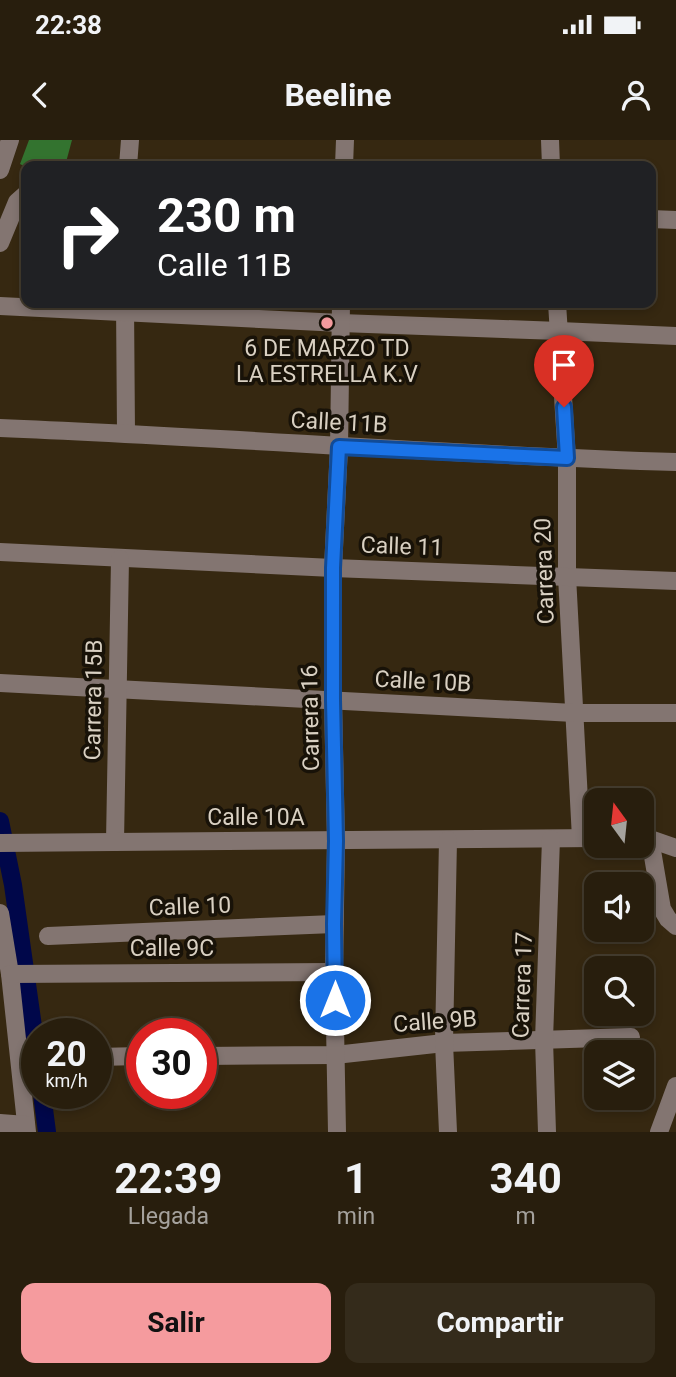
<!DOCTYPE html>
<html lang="es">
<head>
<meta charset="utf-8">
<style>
  :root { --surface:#281e0d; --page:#342b1b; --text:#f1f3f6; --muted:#a5a29d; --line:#443c2e; --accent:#f59b9e }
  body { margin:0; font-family:Roboto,sans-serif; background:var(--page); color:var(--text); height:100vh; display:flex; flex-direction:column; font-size:26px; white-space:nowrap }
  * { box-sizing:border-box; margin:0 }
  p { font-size:23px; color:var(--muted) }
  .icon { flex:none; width:38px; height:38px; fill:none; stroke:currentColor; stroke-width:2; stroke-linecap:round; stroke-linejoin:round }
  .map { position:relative; height:992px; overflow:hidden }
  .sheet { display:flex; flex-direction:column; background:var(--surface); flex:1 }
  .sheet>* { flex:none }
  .banner { position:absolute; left:21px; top:21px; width:635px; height:147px; border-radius:14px; box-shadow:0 4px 10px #0003,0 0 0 2px var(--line); background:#202124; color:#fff; overflow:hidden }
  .needle { width:46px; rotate:345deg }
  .tools { position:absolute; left:584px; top:648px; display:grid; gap:14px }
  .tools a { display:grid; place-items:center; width:70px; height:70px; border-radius:14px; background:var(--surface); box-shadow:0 4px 10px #0003,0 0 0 2px var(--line); font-size:35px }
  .speed { position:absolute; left:21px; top:878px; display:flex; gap:14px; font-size:35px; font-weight:700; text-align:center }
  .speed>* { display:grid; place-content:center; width:91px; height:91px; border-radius:50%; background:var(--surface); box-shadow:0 4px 10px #0003,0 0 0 2px var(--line); line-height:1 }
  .speed small { font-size:18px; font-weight:400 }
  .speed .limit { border:10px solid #d22; background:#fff; color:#111 }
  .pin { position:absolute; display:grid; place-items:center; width:60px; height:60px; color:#fff; margin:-72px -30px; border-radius:50% 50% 50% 0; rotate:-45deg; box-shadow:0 0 7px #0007 }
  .pin .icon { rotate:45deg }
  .me { position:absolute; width:77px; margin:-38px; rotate:0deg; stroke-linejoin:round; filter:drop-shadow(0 0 5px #0008) }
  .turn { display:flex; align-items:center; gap:24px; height:147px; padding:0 21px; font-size:32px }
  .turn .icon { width:91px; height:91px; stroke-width:2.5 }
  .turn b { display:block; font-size:49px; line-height:60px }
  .eta { display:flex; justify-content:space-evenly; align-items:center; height:119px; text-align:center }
  .eta b { font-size:42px; font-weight:700; line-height:49px }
  .cta { display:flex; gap:14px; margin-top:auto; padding:14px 21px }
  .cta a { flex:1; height:80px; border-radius:14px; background:var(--accent); color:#111; font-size:28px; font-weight:700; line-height:80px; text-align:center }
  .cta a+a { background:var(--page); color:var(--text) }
  .status { display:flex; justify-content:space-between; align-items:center; height:49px; padding:0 35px; background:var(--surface); direction:ltr }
  .status svg { height:19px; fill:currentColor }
  header { display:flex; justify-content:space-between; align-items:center; height:91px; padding:0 21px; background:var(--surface); font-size:32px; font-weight:700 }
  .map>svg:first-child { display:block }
  .forest { fill:#33732f }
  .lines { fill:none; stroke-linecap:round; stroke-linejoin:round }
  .canal { stroke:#00074a; stroke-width:18 }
  .minor { stroke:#837571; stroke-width:18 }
  .route-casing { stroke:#114b97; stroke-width:18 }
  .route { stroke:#1a73e8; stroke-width:12 }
  .poi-dot { fill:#f59b9e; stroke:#181208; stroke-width:2.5 }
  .labels { text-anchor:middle; stroke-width:7; stroke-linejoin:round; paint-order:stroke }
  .poi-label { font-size:23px; fill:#d9d0c2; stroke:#181208 }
  .street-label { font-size:23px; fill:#d9d0c2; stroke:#181208 }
</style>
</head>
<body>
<div class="status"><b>22:38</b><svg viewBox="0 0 49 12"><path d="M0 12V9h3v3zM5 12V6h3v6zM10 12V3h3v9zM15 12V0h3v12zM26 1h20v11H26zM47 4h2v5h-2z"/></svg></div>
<header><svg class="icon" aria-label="back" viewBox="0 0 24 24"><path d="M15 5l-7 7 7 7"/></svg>Beeline<svg class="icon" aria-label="person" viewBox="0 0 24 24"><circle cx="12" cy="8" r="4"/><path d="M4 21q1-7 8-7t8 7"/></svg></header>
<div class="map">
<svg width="676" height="992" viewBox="0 0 676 992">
  <rect width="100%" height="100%" fill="#362811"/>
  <!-- forest -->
  <path class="forest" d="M29,0H72L65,26L26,27L20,24Z"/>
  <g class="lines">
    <!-- canal -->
    <g class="canal">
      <path d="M0,681L13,745L37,915"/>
      <path d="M42,954L47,992"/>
    </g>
    <!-- minor -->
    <g class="minor">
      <path d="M550,0L551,26"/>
      <path d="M128,26L130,0"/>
      <path d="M344,26L345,0"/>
      <path d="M0,30L10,0"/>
      <path d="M651,79L676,80"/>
      <path d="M0,103L17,62L26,54"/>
      <path d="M125,163L126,293"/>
      <path d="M557,163L567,319V436L581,698"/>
      <path d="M0,166L341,183L559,191L676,196"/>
      <path d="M0,288C225,297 450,315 676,322"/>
      <path d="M0,412L333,428L676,441"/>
      <path d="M0,543L574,573H676"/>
      <path d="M642,698L650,699L676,708"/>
      <path d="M650,699L662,769L668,779L676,786"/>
      <path d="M115,702L120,419"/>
      <path d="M0,703L597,698"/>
      <path d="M0,773L10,834L27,992"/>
      <path d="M48,796L334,784"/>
      <path d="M10,834L334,832"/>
      <path d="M201,916L335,915L444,903L631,897"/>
      <path d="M96,917L142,916"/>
      <path d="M0,983L26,985"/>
      <path d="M337,992L334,832L336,701L333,560V428L339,307L341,163"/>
      <path d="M448,992L444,903L448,700"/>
      <path d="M547,992L544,900L551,699"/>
      <path d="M659,992L676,946"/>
    </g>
  </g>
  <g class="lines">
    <defs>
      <path id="route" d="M335,860L334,784L336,701L333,560V428L339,307L567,318L564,267"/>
    </defs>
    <!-- route casing -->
    <use href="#route" class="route-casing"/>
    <!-- route -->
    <use href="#route" class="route"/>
  </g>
  <!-- markers -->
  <circle class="poi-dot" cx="327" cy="183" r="7"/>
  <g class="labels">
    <!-- poi labels -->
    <g class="poi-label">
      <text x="327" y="216">6 DE MARZO TD<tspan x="327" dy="26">LA ESTRELLA K.V</tspan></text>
    </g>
    <!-- street labels -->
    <g class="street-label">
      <text transform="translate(339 282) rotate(3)" y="8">Calle 11B</text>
      <text transform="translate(402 406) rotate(2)" y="8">Calle 11</text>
      <text transform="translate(544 431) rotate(-92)" y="8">Carrera 20</text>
      <text transform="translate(423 541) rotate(3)" y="8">Calle 10B</text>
      <text transform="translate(93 560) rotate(-89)" y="8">Carrera 15B</text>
      <text transform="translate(310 578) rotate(-91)" y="8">Carrera 16</text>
      <text x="256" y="685">Calle 10A</text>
      <text transform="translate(190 766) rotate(-2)" y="8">Calle 10</text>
      <text x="172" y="816">Calle 9C</text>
      <text transform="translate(522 845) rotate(-88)" y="8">Carrera 17</text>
      <text transform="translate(435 881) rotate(-4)" y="8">Calle 9B</text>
    </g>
  </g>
</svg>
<div class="tools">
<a><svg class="needle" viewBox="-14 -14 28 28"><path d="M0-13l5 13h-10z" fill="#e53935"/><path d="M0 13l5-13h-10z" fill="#a5a29d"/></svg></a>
<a><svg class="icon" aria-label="sound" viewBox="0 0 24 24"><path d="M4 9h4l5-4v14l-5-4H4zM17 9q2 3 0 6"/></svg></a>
<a><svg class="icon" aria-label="search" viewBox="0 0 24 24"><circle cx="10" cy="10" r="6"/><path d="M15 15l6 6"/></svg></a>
<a><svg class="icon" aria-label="layers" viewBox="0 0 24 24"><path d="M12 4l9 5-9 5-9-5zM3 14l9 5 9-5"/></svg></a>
</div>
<div class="speed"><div>20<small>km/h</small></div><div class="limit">30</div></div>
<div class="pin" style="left:564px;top:267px;background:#d93025"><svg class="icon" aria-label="arrive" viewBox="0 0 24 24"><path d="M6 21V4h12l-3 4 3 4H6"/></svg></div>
<svg class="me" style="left:335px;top:860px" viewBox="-20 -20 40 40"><circle r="17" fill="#1a73e8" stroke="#fff" stroke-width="3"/><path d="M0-11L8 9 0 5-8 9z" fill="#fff"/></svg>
<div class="banner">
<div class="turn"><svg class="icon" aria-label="right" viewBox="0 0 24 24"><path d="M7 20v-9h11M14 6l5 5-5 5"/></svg><div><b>230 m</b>Calle 11B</div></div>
</div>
</div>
<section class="sheet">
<div class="eta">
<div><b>22:39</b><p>Llegada</p></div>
<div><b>1</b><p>min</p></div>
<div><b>340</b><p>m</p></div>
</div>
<div class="cta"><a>Salir</a><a>Compartir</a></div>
</section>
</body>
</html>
